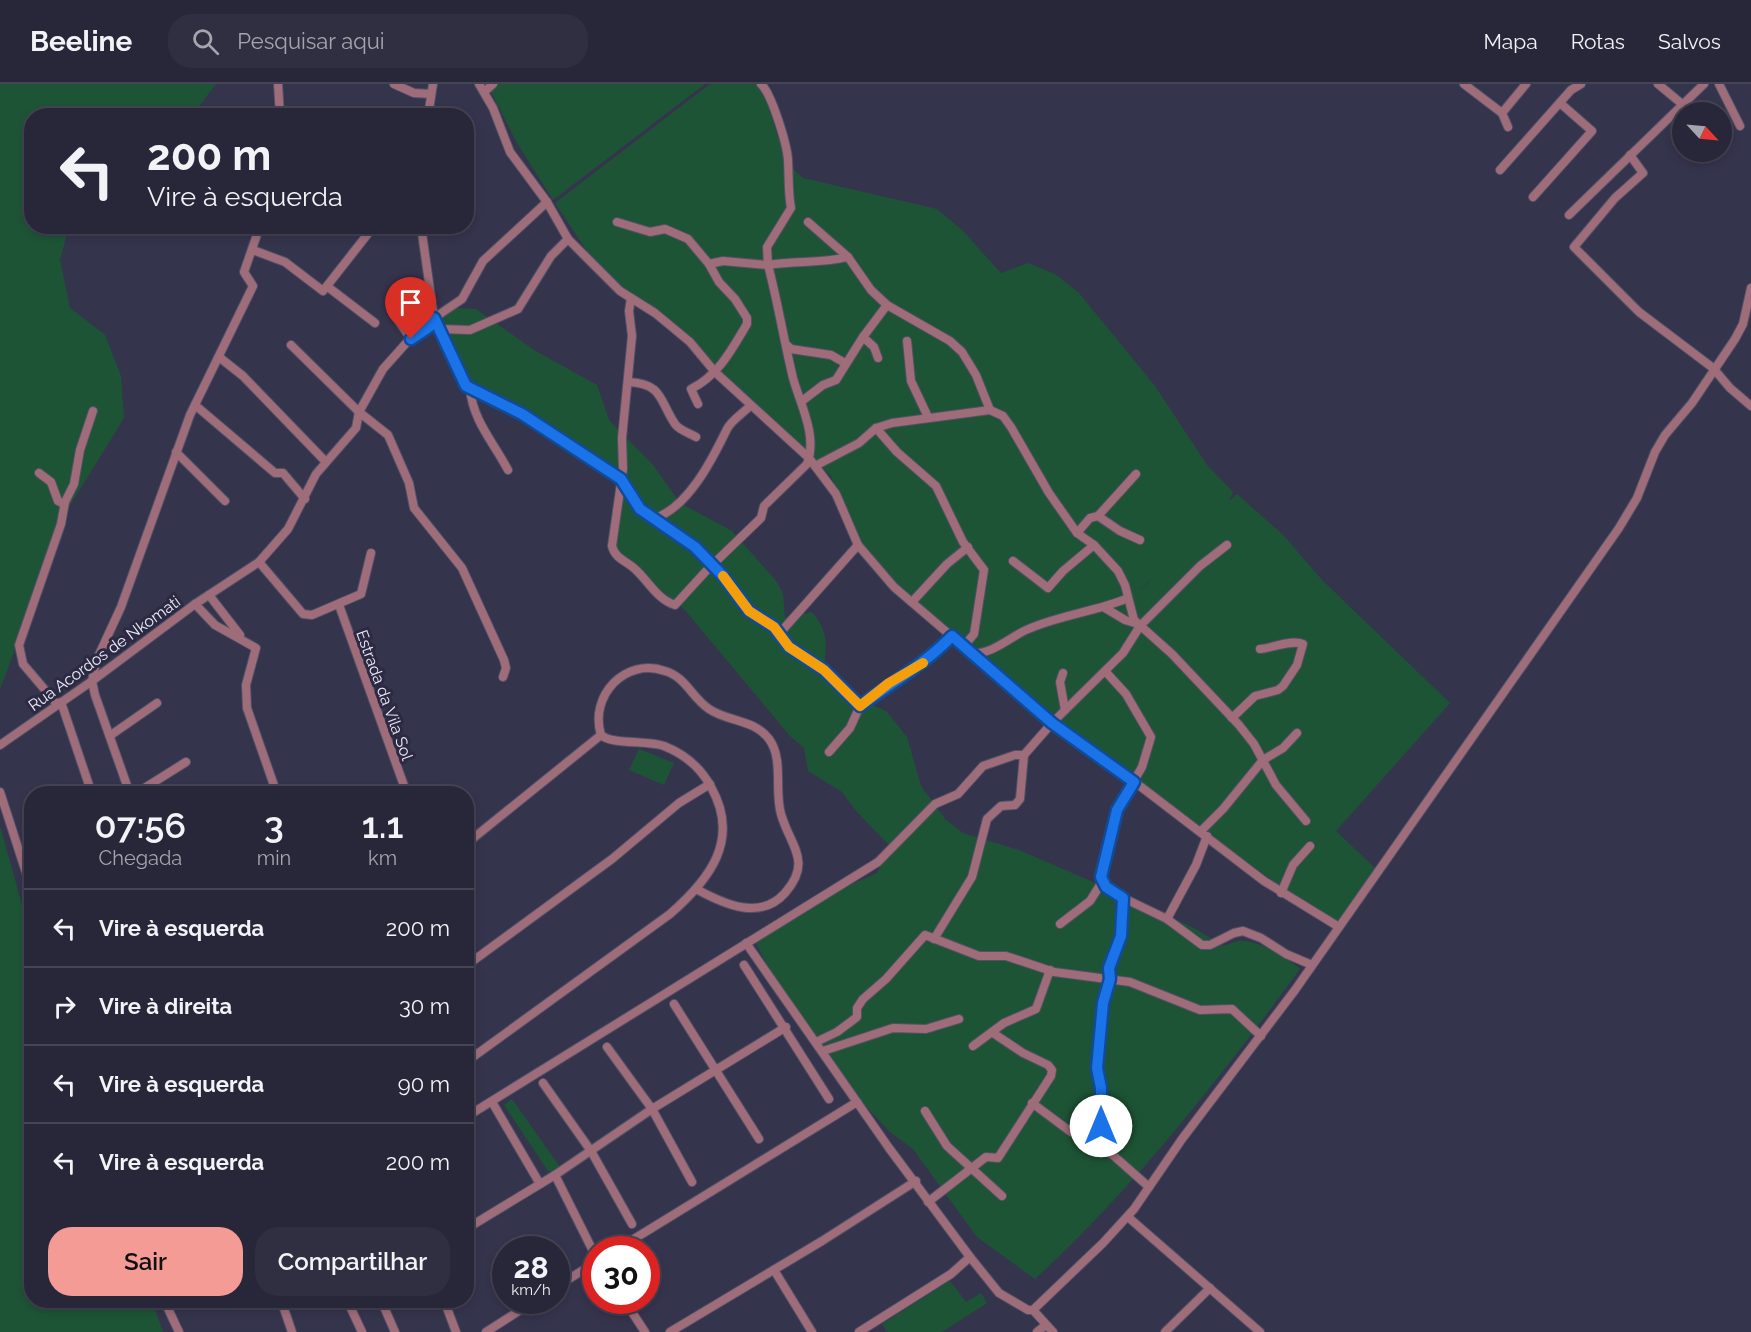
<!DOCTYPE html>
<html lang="pt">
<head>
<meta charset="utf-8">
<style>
  :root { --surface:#28273a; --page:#302f42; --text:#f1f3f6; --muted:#a5a5af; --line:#444454; --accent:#f59b96 }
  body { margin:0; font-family:Raleway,sans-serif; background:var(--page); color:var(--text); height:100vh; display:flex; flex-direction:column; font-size:22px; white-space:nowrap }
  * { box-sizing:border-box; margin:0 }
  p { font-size:20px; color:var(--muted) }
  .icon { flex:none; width:33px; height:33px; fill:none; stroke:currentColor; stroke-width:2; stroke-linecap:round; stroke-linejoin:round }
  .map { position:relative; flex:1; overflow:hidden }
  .side { position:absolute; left:24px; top:702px; width:450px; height:522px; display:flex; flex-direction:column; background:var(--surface); border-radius:24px; box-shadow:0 3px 9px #0003,0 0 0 2px var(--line) }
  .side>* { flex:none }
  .guide { position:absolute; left:24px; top:24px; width:450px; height:126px; border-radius:24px; box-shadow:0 3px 9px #0003,0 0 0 2px var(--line); background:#28273a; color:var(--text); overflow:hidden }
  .needle { width:39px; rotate:116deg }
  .buttons { position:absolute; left:1672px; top:18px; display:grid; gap:12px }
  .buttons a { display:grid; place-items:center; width:60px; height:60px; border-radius:50%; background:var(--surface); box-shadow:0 3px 9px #0003,0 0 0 2px var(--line); font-size:30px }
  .speed { position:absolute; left:492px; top:1152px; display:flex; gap:12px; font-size:30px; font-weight:700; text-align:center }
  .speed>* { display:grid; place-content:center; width:78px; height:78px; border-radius:50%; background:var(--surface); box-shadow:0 3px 9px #0003,0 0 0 2px var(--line); line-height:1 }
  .speed small { font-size:15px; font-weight:400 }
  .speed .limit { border:9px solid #d22; background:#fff; color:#111 }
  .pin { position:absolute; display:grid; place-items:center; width:51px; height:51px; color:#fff; margin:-62px -26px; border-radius:50% 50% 50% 0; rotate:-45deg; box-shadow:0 0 6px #0007 }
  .pin .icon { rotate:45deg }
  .me { position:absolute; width:66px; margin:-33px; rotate:0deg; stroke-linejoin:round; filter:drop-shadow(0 0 4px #0008) }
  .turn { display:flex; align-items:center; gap:21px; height:126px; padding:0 24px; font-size:27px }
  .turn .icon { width:78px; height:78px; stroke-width:2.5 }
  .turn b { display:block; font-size:42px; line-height:51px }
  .eta { display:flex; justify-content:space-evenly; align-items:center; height:102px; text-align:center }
  .eta b { font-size:36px; font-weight:600; line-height:42px }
  .cta { display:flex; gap:12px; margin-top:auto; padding:12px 24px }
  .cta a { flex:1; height:69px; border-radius:24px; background:var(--accent); color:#111; font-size:24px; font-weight:600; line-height:69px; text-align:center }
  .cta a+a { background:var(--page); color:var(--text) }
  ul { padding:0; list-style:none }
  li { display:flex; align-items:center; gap:18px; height:78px; padding:0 24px; border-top:2px solid var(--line) }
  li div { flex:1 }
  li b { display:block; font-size:22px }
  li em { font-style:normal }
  header { display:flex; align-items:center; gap:36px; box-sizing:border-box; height:84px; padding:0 30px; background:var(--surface); border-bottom:2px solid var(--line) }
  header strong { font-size:28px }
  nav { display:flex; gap:33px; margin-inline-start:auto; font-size:21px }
  .search { width:420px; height:54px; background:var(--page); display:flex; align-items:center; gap:15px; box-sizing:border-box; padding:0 21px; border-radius:24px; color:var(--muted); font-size:22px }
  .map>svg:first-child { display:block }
  .green { fill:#1e5436 }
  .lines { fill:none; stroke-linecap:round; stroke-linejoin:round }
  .minor-casing { stroke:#525169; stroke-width:10 }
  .minor { stroke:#9f6d79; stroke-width:8 }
  .route-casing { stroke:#114b97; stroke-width:15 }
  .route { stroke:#1a73e8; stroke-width:10 }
  .slow { stroke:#f59e0b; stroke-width:10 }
  .labels { text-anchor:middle; stroke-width:6; stroke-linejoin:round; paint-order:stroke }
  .street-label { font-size:16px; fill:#ececfc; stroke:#2c2a42 }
</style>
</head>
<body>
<header>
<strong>Beeline</strong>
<div class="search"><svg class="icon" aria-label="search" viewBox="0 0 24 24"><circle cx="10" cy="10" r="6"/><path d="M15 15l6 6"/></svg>Pesquisar aqui</div>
<nav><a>Mapa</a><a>Rotas</a><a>Salvos</a></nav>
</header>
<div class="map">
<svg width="1751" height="1248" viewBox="0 0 1751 1248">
  <rect width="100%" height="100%" fill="#35344d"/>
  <!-- green -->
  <g class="green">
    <path d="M0,0H216L192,31H185L175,23L151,31L32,32V142L74,143L67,150L60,176L70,224L105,251L121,292L124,334L69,423L0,605Z"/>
    <path d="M487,0H705L553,116L517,59Z"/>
    <path d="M710,0H761C775,30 776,73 803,94L937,125L962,146L1001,189L1028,179L1055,190L1079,209L1155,302L1207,381L1233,408L1229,417L1237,410L1283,451L1323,497L1450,619L1336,747L1377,786L1337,840C1283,805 1232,768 1181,730C1112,679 1045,629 979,574C996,566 1011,554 1028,547C1072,528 1120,529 1155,492L1135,509L1107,521L1037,539L993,562L972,567L898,503L861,460L831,392L733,302L693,259L614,199L587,167L555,119Z"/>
    <path d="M455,224L476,225L534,266L597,301L609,336L653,381L680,419L732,447L777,498L783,510L785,534L812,528C826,544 828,559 824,580L855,613L886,627L907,653L921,702L946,736L963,749L1019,766L1144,820L1194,844L1223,862C1228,861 1233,858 1238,857C1257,855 1287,873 1300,885C1220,994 1135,1103 1035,1195L977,1153L913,1065L890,1048L861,1017L783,909L756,860L812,818L877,789L890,762L856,727L842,708L808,687L804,664L790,652L684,525L620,473C611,454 618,416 626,396L524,326L465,296L440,236Z"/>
    <path d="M639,665L674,679L664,701L629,686Z"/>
    <path d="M0,742L31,853L32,1216L152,1217L163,1248H0Z"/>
    <path d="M512,1015L560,1083L552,1088L548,1087L504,1021Z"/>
    <path d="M950,1197L966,1218L981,1209L987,1219L942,1248H887L882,1240Z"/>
  </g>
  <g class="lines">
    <defs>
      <g id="minor">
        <path d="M278,0L280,32"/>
        <path d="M394,0L414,9L431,10"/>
        <path d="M479,0L493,24L510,68L547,118L568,155L620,207L655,229L690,258L715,288L809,374L836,410L858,461L894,503L1061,646L1102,673L1264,797L1339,843"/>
        <path d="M1464,0L1502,29"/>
        <path d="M1658,0L1682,20"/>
        <path d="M1719,0L1740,42"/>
        <path d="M484,8L493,0"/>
        <path d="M428,32L433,0"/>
        <path d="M1508,43L1502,29L1526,0"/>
        <path d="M1630,71L1643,89L1615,114L1574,163L1639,228L1713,284L1730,304L1751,322"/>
        <path d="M1500,86L1571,6L1581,0"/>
        <path d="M1533,113L1592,47L1560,19"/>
        <path d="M1569,131L1704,0"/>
        <path d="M617,138L650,148L665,145L688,155L709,180L719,198L735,215L747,234V240C732,265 719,291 691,305L698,320"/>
        <path d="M808,138L848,173L871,206L887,221L950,257L962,268L976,291L990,326"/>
        <path d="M421,142L434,234L466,302L521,330L621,395L640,425L695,463L723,492L749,527L774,543L789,563L824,586L860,622"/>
        <path d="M253,166L285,178L323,207L374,142"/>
        <path d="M709,180L723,177L768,181L767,163L791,124C788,108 789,93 788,76C787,61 772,10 761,0"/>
        <path d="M328,203L375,239"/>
        <path d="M631,214L629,227L632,252L622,354L623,385L612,462C615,475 627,477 636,486C649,498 657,515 675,521L707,486L761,434L764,422L807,380C818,352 800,320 793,294C784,257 778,219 768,181C796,176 821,180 848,173"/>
        <path d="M393,229L411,255"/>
        <path d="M440,245L470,246L518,225L551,172L568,155"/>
        <path d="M907,257L911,297L928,333"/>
        <path d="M291,261L359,328L388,351L409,399L414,424L462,484L504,576L506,584L503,593"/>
        <path d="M788,262L791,265L831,271L845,279"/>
        <path d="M219,273L243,292L326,378"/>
        <path d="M878,274L874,263L863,253L887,221"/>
        <path d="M629,298C663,300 659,316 675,340C679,346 689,349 696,353"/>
        <path d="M470,305C473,337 494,359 508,386"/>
        <path d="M802,317L823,301L836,296L863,253"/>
        <path d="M195,321L275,389H283L305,415"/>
        <path d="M876,344L897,368L936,402L963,458L984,486L974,550L964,562"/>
        <path d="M176,368L225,417"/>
        <path d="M815,382L859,359L876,344L892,339L990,326L1003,332L1011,343L1049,409L1077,449L1094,461L1118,487L1125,501L1134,536L1172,570L1239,641L1254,660L1276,701L1306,737"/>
        <path d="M39,389L51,398L58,417L64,420"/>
        <path d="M1098,432L1120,447L1140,456"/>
        <path d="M653,435C688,424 712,376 727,345C731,337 743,329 750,322"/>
        <path d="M1077,449L1090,434L1098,432L1136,390"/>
        <path d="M1013,477L1048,504L1063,487L1094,461"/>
        <path d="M259,478L303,530L312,531L361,510L371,469"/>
        <path d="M209,511L240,551"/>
        <path d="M912,518L947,480L968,463"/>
        <path d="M195,520L215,541L256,564L246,601L247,624L277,710"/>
        <path d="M339,521L407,710"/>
        <path d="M1105,524L1125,536L1138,540"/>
        <path d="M779,550L858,461"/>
        <path d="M972,569C991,571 1009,554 1026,546C1059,531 1095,528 1128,514"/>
        <path d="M1063,589L1060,598L1065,626"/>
        <path d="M61,618L92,710"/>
        <path d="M57,620L23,580L19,561L61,440L65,418L74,400L80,366L93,327"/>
        <path d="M1232,634L1255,612L1278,606L1283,602L1297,581L1303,560C1292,555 1273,564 1260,565"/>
        <path d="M111,651L157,619"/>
        <path d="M0,661L92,597L195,520L259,478L288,445L316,390L356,344L359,328L383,285L408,257L429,243L434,234L462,215L483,177L547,118"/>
        <path d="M829,668L850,644L860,622L889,599L921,581L952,552"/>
        <path d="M0,708L32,807"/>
        <path d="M130,710L95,611L92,597L97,575L121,523L190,331L253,202L244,188L260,142"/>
        <path d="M135,710L186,678"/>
        <path d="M1201,747L1223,725L1263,676L1283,664L1297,649"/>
        <path d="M466,760L601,651"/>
        <path d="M1102,798L1113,809L1167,835L1202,861H1210L1234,849L1243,847L1261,854L1286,870L1312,881"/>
        <path d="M1281,809L1293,781L1310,762"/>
        <path d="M1123,814L1121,852L1109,884L1110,895L1103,919L1097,984L1103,1027L1099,1052L1106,1065L1149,1103"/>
        <path d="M1167,835L1196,781L1207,752"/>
        <path d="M1060,840L1090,817L1102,798L1101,793L1117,726L1142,683L1151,653L1126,610L1105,587"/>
        <path d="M934,855L972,793L987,735L1001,722L1015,721L1020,715L1024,671"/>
        <path d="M746,859L889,1064L970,1173L999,1209L1028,1226H1033L1103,1159L1134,1125L1182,1055L1295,906L1619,444L1637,414L1655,368L1665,351L1692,319L1735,255L1743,240L1751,204"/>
        <path d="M744,881L829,1015"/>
        <path d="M466,882L612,775L679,719L710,700"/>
        <path d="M674,920L759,1055"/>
        <path d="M816,958L837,948L857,933V924L863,915L886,895L925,851L979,872H1006L1054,888L1130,898L1200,926L1232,925L1261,952"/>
        <path d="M973,962L1004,939L1036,925L1050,886"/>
        <path d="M823,967L893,944L926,945L959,935"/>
        <path d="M466,978L670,830C709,796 741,756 711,703C701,684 684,670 664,662C647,656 612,661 601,651C589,612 625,573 665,587C686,593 692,614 709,625C728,638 754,635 769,655C784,675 774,707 781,730C790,762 813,777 785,809C760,837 724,820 698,806"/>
        <path d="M543,999L591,1067L632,1140"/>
        <path d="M492,1018L540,1100"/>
        <path d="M1032,1019L1071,1048"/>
        <path d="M925,1027L947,1062L1002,1112"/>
        <path d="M466,1033L878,778L935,720L958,710L983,682L1015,671H1024L1052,639L1123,569L1140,542L1200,482L1227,461"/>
        <path d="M692,1098L652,1025L786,943"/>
        <path d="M928,1118L986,1073L998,1074L1051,992L1052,986L1048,981L1023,969L993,949"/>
        <path d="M1128,1133L1260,1248"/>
        <path d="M466,1145L555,1091"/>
        <path d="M616,1166L857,1018"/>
        <path d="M596,1173L555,1091L652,1025L607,963"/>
        <path d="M774,1186L812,1248"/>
        <path d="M556,1203L596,1178"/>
        <path d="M164,1216L179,1248"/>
        <path d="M281,1216L292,1248"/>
        <path d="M347,1216L362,1248"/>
        <path d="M381,1216L395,1248"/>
        <path d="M444,1216L456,1248"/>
        <path d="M624,1216L645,1248"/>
        <path d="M1033,1226L1053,1248"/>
        <path d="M486,1248L536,1216"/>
        <path d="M670,1248L822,1157L916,1097"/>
        <path d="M859,1248L951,1190L970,1173"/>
        <path d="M1037,1248L1046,1241"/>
        <path d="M1165,1248L1210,1204"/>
      </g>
    </defs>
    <!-- minor casing -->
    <use href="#minor" class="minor-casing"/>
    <!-- minor -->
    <use href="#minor" class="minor"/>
  </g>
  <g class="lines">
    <defs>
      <path id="route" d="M411,255L429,243L434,234L466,302L522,330L621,395L640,425L695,463L723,492L749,527L774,543L789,563L824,586L860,622C891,599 925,580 952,552L1052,639L1134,698L1117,726L1101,793L1106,803L1123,814L1121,852L1109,884L1110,895L1103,919L1097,984L1101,1004V1042"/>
    </defs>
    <!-- route casing -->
    <use href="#route" class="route-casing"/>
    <!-- route -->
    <use href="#route" class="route"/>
    <!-- slow -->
    <path class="slow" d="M723,492L749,527L774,543L789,563L824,586L860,622L889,599L923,579"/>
  </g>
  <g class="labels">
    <!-- street labels -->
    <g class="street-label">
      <text transform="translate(104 569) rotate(-36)" y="6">Rua Acordos de Nkomati</text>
      <text transform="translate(385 611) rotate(70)" y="6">Estrada da Vila Sol</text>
    </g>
  </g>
</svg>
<div class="buttons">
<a><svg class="needle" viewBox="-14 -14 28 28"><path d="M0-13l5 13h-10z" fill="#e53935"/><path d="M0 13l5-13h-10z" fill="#a5a5af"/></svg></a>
</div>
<div class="speed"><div>28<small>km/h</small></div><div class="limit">30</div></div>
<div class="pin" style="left:411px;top:255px;background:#d93025"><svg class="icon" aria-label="arrive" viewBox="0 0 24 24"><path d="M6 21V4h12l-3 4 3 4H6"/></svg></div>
<svg class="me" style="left:1101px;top:1042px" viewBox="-20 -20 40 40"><circle r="19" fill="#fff"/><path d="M0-13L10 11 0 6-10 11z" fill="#1a73e8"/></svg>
<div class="guide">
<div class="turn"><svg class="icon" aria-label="left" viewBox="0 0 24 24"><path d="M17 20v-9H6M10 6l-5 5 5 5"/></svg><div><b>200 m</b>Vire à esquerda</div></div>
</div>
<section class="side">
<div class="eta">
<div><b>07:56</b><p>Chegada</p></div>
<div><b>3</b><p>min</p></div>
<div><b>1.1</b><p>km</p></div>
</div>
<ul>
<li><svg class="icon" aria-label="left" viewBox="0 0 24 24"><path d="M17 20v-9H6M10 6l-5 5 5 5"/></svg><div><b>Vire à esquerda</b></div><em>200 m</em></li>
<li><svg class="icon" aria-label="right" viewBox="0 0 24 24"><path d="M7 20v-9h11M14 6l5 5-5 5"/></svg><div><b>Vire à direita</b></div><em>30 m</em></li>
<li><svg class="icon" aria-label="left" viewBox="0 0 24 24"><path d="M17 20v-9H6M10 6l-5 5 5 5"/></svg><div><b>Vire à esquerda</b></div><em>90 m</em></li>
<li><svg class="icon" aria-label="left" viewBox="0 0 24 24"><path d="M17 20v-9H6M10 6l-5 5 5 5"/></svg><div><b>Vire à esquerda</b></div><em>200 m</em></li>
</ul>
<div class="cta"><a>Sair</a><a>Compartilhar</a></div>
</section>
</div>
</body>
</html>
